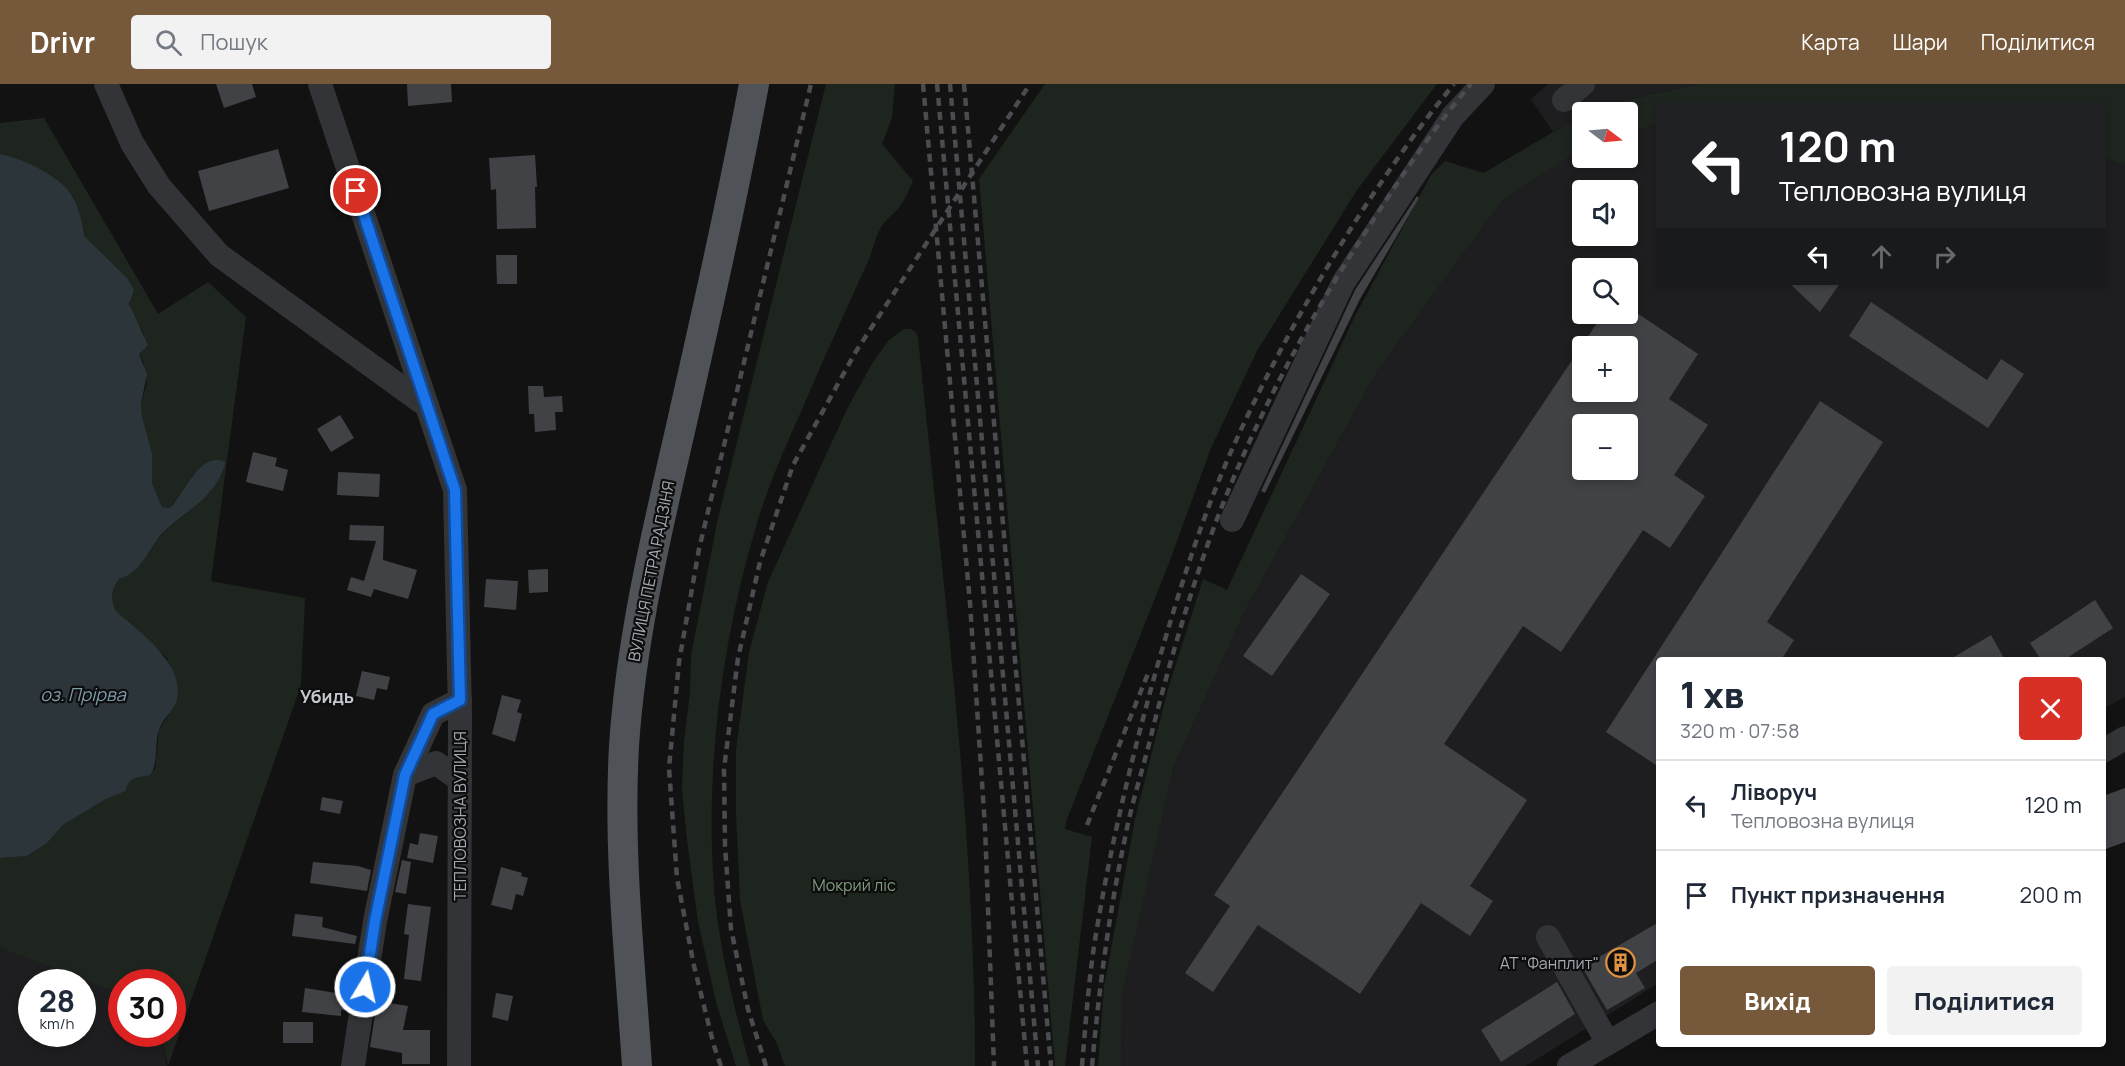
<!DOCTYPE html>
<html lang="uk">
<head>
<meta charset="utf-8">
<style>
  :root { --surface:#fff; --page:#f2f2f3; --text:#1f2937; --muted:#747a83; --line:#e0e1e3; --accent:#75593a }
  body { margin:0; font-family:Manrope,sans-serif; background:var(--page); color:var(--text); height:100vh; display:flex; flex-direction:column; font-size:22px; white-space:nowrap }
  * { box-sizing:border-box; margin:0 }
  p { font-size:20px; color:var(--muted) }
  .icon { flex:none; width:33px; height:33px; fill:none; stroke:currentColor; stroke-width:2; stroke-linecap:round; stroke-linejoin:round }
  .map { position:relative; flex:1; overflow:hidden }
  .sheet { position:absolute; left:1656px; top:573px; width:450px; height:390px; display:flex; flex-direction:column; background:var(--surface); border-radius:6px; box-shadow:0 3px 9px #0003 }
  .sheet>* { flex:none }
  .guide { position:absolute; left:1656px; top:18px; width:450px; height:183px; border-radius:6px; box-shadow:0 3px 9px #0003; background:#202124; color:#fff; overflow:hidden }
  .needle { width:39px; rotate:106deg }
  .buttons { position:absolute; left:1572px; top:18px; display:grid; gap:12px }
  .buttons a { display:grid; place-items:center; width:66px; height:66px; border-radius:6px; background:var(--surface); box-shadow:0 3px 9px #0003; font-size:30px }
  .speed { position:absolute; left:18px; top:885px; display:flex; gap:12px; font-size:30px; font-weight:700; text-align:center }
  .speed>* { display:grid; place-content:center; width:78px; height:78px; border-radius:50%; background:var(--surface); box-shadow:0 3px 9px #0003; line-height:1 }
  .speed small { font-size:15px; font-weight:400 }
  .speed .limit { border:9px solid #d22; background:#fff; color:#111 }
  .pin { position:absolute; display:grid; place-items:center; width:51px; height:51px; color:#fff; margin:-26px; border:3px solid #fff; border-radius:50%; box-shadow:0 2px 6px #0007 }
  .me { position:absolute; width:66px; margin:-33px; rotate:9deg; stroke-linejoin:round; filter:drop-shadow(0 0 4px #0008) }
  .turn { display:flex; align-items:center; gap:21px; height:126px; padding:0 24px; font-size:27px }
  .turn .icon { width:78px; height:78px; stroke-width:2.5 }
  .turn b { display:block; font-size:42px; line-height:51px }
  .lanes { display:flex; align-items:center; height:57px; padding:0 24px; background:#0003; justify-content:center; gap:30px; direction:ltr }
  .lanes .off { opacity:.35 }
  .round { display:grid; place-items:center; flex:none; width:63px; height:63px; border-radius:6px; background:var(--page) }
  .headline { display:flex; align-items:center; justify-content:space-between; height:102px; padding:0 24px }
  h1 { font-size:36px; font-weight:800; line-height:45px }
  .action { display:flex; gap:12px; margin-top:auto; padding:12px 24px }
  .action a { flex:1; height:69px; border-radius:6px; background:var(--accent); color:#fff; font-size:24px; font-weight:800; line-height:69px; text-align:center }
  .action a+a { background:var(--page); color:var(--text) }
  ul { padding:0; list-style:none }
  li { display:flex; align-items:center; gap:18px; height:90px; padding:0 24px; border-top:2px solid var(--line) }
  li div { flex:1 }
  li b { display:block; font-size:22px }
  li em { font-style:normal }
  header { display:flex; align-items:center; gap:36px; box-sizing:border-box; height:84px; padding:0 30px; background:var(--accent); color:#fff }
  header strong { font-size:28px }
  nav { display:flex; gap:33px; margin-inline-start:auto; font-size:21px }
  .search { width:420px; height:54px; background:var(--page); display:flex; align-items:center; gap:15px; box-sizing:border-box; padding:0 21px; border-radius:6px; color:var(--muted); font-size:22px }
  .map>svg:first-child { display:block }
  .built { fill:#1e1e20; fill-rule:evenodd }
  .green { fill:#1e251e }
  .water { fill:#2c353a }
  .building { fill:#414246; fill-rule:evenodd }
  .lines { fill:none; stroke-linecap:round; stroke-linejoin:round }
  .minor { stroke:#333437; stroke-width:24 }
  .major { stroke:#4f5256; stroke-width:30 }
  .rail { stroke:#4a4c50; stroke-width:4.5; stroke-dasharray:8 6; stroke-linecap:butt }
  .route-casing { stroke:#114b97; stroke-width:15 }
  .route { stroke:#1a73e8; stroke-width:10 }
  .labels { text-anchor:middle; stroke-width:4.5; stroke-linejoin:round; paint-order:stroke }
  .street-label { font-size:16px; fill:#a4aab2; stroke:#0d0d0e }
  .park-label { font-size:16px; fill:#7f9b7d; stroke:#0d0d0e }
  .poi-label { font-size:16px; fill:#a4aab2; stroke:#0d0d0e; text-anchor:end }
  .water-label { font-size:18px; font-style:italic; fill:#7e9baa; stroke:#0d0d0e }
  .neighbourhood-label { font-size:18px; font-weight:bold; fill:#c5c9cf; stroke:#0d0d0e }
</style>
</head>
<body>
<header>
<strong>Drivr</strong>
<div class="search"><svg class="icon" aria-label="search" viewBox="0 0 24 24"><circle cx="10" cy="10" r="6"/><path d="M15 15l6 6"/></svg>Пошук</div>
<nav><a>Карта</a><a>Шари</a><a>Поділитися</a></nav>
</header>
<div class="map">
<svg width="2125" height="982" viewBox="0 0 2125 982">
  <rect width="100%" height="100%" fill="#121213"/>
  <!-- built -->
  <g class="built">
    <path d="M1548,0H1700L1612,19L1592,28H1582V33L1553,48L1531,15Z"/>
    <path d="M1659,39V198H2103V73L2125,82V613L2103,625V576H1659V899L1526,982H1121L1122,911L1174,682L1246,525L1378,286L1502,117L1582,65V74H1628V50ZM1582,106H1628V152H1582ZM1582,184H1628V230H1582ZM1582,262H1628V308H1582ZM1582,340H1628V386H1582Z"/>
    <path d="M0,864L121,910L122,950H161L167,982H0ZM32,898H82V950H32Z"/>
  </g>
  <!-- green -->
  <g class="green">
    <path d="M826,0H895L892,34L882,60L913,97C909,106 905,115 900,122C894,131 884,136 879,147C875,155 873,164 870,173C849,220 827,266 807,314C789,355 770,396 757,439C722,556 705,682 714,804C719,865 734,923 750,982H736L716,918L698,838L686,748L682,704L684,657L690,608L691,571L718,434Z"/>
    <path d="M1045,0H1437L1357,106L1257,267L1211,364L1169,479L1067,735L1065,745L1092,753L1065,982H1055L979,95Z"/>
    <path d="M1700,0H2125V82L2103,73V21H1659V39L1628,50V28H1592L1612,19Z"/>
    <path d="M1582,33V65L1502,117L1378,286L1246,525L1174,682L1122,911L1121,982H1098L1104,903L1135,735L1168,605L1203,495L1227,506L1354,234L1431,91L1445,77L1484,89L1553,48Z"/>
    <path d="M44,34L158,230L208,198L246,233L211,497L305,514L301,601L168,982L161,950H172V898H122L121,910L0,864V774L27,772L47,759L63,741L106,715L126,707L127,699L132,694L140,693L155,685L159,646L175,621L178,608L167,574L116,527C110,515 111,506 119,495C140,490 148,466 161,452C184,426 213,418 225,381L194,390L170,424L162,423L152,399V369L142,332L141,320L147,299L143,277L139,270L144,250C138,239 128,227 130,214L84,152C83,140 79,123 72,112C61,92 22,74 0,70V39Z"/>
    <path d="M904,245H910L916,248L918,253C942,495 975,738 975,982H785L776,958L763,936L740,816L736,728V666L749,568L768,498L847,325L873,278L889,256Z"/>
  </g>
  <!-- water -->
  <path class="water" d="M0,70C22,74 61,92 72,112C79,123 83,140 84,152L127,194L134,206L129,220L148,261L139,270L147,290L141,320L142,332L152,369V399L162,423L170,424C184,409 202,365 225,378V381C213,418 184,426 160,452C148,467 140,490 119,495C111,506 110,515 116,527C140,549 188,581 176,619C172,628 162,636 159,646C154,660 159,679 150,691C137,694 128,692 126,707L106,715L63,741L47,759L27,772L0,774Z"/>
  <!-- building -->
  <g class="building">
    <path d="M216,0H252L256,13L224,24Z"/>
    <path d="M407,0H451L452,18L408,22Z"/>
    <path d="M278,65L289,104L209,127L198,87Z"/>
    <path d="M535,71L537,103H535L536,144L497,145L496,105L491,106L489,74Z"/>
    <path d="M1417,112L1419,114L1360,215L1265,409L1261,407L1355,206Z"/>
    <path d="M496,171H517V200H497Z"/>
    <path d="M1788,198H1841L1820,228Z"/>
    <path d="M1871,218L1987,296L2001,275L2024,290L1988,344L1849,252Z"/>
    <path d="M1628,223L1698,270L1669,315L1708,341L1674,391L1705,412L1670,464L1643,446L1561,568L1523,542L1444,660L1527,716L1470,802L1493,817L1470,852L1421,819L1360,910L1258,841L1213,908L1185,889L1230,822L1214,811L1603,230H1628ZM1582,262H1628V308H1582ZM1582,340H1628V386H1582Z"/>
    <path d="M528,302H543L544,313L562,312L563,328H555L556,346L535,348L534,330H529Z"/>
    <path d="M1820,317L1883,358L1767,538L1794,556L1781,576H1659V683L1606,648Z"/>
    <path d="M340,331L354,354L331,368L317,345Z"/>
    <path d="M253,368L277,374L275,382L288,386L283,407L246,398Z"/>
    <path d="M338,388L380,390L379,413L337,411Z"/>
    <path d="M350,441L384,442L383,476L417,486L408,515L374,505L371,513L347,506L351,493L364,497L376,457L349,456Z"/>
    <path d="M548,485V508L529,509L528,486Z"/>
    <path d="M1301,490L1330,510L1272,592L1243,572Z"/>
    <path d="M486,495L518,497L516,526L484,523Z"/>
    <path d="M2095,516L2113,544L2064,576H2041L2030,559Z"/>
    <path d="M1991,551L2005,576H1949Z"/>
    <path d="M362,587L390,593L387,606L377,604L374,616L356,612Z"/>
    <path d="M502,611L521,616L517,628L522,630L515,658L492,650Z"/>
    <path d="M2125,704V758L2103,766V712Z"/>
    <path d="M322,713L343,717L340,730L320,726Z"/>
    <path d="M420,749L438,752L433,779L407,774L410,759L418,761Z"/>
    <path d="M402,776L411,778L406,810L395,808Z"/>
    <path d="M313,778L358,782L371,786L367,807L310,799Z"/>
    <path d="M501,783L522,789L521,792L528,794L523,812L516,810L512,826L491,821Z"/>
    <path d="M408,820L431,823L421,897L404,895L409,851L404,850Z"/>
    <path d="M295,830L323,833L322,843L357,852L355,860L292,852Z"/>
    <path d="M1659,838V875L1636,889L1645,904L1607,926L1582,883Z"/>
    <path d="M1557,898L1575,930L1501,978L1481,946Z"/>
    <path d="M305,904L349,911L347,927L341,926V932L302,928Z"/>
    <path d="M496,909L513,912L508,937L492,933Z"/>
    <path d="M377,917L408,922L403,946H430V980H402V969L370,963Z"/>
    <rect x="283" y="938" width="30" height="21"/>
  </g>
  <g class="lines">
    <!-- minor -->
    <g class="minor">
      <path d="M106,0L132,59L159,102L219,171L427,322"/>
      <path d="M320,0L455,406L460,629L459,982"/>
      <path d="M1564,16L1583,0"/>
      <path d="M1232,436L1343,199L1453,32L1483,0"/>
      <path d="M2103,667L2125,654"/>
      <path d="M405,691L436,679L460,696"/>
      <path d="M1548,853L1608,959"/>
      <path d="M353,982L375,837L405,691L433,630L460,616"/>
      <path d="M1569,982L1659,929"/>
    </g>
    <!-- major -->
    <path class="major" d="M637,982C630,876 618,769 624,662C631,556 656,451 680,347C706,232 732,117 754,0"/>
    <!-- rail -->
    <g class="rail">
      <path d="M923,0L970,519L985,743L994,982"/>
      <path d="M937,0L1027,982"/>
      <path d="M950,0L1038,982"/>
      <path d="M964,0L1051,982"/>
      <path d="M1087,741L1149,587"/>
      <path d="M721,982L714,962L694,882L677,794L669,684L679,578L699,465L811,0"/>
      <path d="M766,982L748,925L731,845L725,762L724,685L738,574L760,478L793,381L855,269L1030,0"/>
      <path d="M1082,982C1086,936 1089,889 1097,844C1112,755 1133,669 1157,583C1180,504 1204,425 1239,350C1274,274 1315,201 1360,130C1389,86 1420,41 1454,0"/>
      <path d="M1092,982C1099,905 1109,829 1125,754C1131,722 1141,691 1149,660C1166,591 1186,521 1210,454C1249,346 1305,241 1368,144C1400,94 1433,45 1471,0"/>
    </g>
  </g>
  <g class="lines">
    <defs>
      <path id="route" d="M356,107L455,406L460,616L433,630L405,691L375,837L365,903"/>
    </defs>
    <!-- route casing -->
    <use href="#route" class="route-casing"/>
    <!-- route -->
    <use href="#route" class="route"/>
  </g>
  <!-- icons -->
  <defs>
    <symbol id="building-ring" viewBox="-11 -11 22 22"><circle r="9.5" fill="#0d0d0e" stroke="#df933e" stroke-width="1.5"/><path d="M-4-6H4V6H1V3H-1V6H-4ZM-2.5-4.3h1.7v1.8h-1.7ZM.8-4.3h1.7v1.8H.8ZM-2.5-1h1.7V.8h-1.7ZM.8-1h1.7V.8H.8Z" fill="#df933e"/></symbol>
  </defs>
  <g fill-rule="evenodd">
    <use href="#building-ring" x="1604" y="862" width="33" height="33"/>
  </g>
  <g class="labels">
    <!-- street labels -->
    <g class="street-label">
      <text transform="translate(651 487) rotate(-79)" y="6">ВУЛИЦЯ ПЕТРА РАДЗІНЯ</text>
      <text transform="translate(460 732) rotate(-90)" y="6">ТЕПЛОВОЗНА ВУЛИЦЯ</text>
    </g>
    <!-- park labels -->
    <g class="park-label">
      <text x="854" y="807">Мокрий ліс</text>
    </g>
    <!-- poi labels -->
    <g class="poi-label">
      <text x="1599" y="885">АТ "Фанплит"</text>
    </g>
    <!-- water labels -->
    <g class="water-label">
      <text x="83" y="617">оз. Прірва</text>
    </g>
    <!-- neighbourhood labels -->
    <g class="neighbourhood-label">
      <text x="327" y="619">Убидь</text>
    </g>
  </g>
</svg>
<div class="buttons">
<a><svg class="needle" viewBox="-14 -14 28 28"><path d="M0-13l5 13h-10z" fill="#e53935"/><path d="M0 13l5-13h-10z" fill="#747a83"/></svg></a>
<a><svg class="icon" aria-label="sound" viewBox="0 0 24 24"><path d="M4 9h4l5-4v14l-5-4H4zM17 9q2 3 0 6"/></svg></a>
<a><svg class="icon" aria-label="search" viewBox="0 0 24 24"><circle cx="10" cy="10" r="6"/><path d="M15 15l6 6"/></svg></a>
<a>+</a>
<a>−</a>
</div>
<div class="speed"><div>28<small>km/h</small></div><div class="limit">30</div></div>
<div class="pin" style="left:356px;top:107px;background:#d93025"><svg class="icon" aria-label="arrive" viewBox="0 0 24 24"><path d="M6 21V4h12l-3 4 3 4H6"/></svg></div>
<svg class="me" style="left:365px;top:903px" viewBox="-20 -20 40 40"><circle r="17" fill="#1a73e8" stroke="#fff" stroke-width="3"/><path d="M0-11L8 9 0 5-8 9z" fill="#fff"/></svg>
<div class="guide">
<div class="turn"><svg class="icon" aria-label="left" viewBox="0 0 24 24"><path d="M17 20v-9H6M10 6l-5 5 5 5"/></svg><div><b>120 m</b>Тепловозна вулиця</div></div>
<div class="lanes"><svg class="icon" aria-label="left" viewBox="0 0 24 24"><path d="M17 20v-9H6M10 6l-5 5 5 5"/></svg><svg class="icon off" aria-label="ahead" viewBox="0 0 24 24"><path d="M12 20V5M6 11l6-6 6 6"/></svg><svg class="icon off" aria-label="right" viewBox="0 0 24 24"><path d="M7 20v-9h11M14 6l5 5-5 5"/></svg></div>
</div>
<section class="sheet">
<div class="headline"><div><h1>1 хв</h1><p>320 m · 07:58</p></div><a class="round" style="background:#d93025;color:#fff"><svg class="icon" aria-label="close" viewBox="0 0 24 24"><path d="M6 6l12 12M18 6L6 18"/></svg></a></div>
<ul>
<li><svg class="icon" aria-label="left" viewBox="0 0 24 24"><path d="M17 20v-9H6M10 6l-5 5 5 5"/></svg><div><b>Ліворуч</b><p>Тепловозна вулиця</p></div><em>120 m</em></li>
<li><svg class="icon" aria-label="arrive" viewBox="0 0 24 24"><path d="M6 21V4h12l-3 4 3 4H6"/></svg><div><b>Пункт призначення</b></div><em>200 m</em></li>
</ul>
<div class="action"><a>Вихід</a><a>Поділитися</a></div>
</section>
</div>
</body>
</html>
